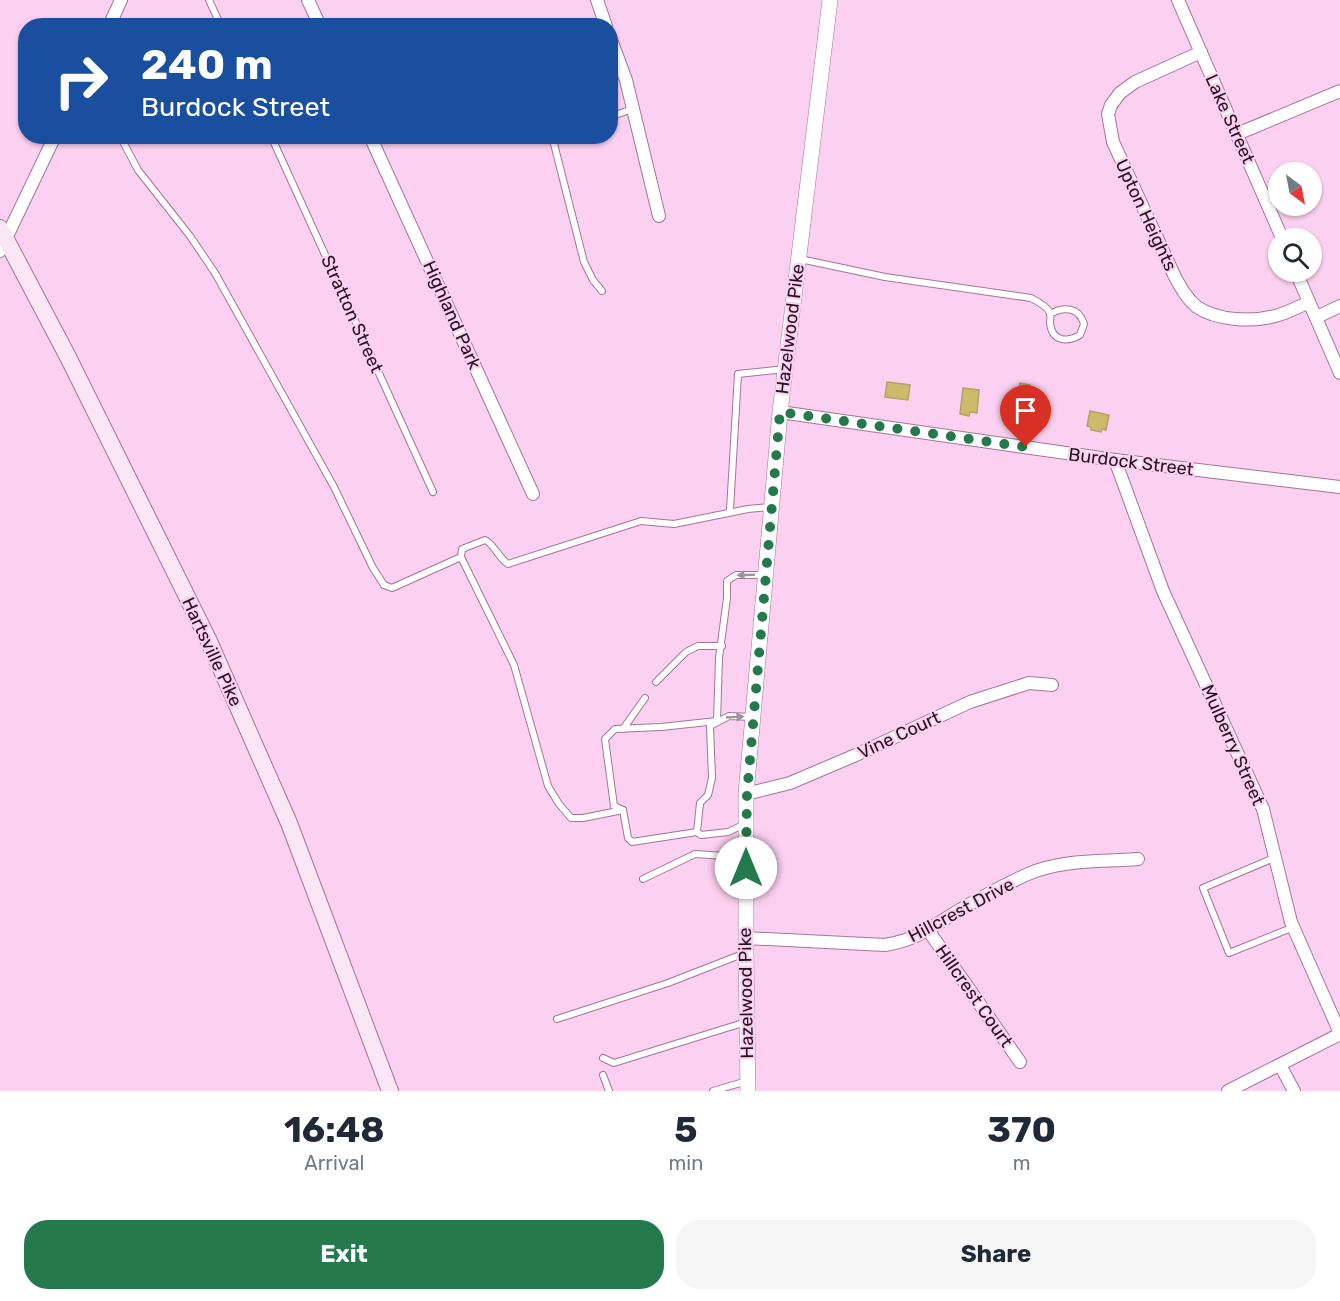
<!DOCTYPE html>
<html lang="en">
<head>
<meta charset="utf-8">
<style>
  :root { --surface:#fff; --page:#f6f6f7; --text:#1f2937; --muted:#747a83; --accent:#257a4d }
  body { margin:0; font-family:Rubik,sans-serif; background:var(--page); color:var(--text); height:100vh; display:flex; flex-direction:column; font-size:22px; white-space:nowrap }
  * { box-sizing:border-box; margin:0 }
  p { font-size:20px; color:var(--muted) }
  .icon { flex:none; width:33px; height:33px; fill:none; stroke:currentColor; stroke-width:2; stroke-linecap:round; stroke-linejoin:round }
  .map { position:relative; height:1091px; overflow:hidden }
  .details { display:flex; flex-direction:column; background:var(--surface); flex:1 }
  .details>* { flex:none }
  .top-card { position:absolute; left:18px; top:18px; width:600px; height:126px; border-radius:24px; box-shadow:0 2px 4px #0004; background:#1a4fa0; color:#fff; overflow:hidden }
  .needle { width:39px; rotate:148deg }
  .buttons { position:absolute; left:1268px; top:162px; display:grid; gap:12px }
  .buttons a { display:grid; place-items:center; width:54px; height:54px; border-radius:50%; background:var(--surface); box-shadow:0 2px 4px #0004; font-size:30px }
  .pin { position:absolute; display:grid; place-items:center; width:51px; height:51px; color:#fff; margin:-62px -26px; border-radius:50% 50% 50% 0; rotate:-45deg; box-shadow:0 0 6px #0007 }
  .pin .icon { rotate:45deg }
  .me { position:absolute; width:66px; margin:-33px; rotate:0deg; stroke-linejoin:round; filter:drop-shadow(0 0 4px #0008) }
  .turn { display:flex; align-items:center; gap:21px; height:126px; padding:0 24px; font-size:27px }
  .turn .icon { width:78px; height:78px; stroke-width:2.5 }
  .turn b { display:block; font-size:42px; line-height:51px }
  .eta { display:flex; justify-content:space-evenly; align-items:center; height:102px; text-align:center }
  .eta b { font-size:36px; font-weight:700; line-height:42px }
  .primary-button { display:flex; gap:12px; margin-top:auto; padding:12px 24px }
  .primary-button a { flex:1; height:69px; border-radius:24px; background:var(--accent); color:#fff; font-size:24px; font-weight:700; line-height:69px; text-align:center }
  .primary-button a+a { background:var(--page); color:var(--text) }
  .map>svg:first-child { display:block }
  .building { fill:#cdba6b; stroke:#b2a369; stroke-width:1.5 }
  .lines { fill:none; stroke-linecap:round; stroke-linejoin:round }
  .service-casing { stroke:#a57499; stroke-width:8 }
  .minor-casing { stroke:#a57499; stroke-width:14 }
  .tertiary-casing { stroke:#a57499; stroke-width:16 }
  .secondary-casing { stroke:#a57499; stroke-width:18 }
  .service { stroke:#fff; stroke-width:6 }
  .minor { stroke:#fff; stroke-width:12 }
  .tertiary { stroke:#fff; stroke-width:15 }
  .secondary { stroke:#fae6f4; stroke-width:16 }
  .oneway { fill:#9d949b }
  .route { stroke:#257a4d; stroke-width:10; stroke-dasharray:0 18 }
  .labels { text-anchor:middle; stroke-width:4.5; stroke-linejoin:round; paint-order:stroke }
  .street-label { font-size:18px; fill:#251220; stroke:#fcd0f0 }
</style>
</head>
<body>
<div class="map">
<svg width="1340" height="1091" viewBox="0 0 1340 1091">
  <rect width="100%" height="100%" fill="#fcd0f0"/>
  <!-- building -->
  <g class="building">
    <path d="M887,382L910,385L908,400L885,397Z"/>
    <path d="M1020,383L1030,385L1024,415L1008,411L1013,389L1019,390Z"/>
    <path d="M963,388L979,390L977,413L970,412L969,416L960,414Z"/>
    <path d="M1090,411L1109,415L1106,430L1102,429L1101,432L1091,430V427L1087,426Z"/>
  </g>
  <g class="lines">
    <defs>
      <g id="service">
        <path d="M209,0L221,26"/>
        <path d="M610,117L632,109"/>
        <path d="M120,136L138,170L190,236L215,273L334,487L373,568L384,585L392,588L461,557"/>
        <path d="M271,136L433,492"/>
        <path d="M552,136L584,262L593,280L602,291"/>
        <path d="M800,259L885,277L1031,298C1037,301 1047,306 1050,313C1051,317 1050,320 1050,323C1052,341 1066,343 1080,335L1084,324C1079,307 1064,306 1050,314"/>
        <path d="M732,512L730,510L738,374L785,369"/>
        <path d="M656,682L686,652L698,646H722"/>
        <path d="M717,721L719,658L727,598V581L736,575H764"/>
        <path d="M623,729L645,698"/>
        <path d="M623,810L583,818H571L559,804L548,786L514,665L461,557L462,549L485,540C493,543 498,557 508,564L641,521L674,524L748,509L770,507"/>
        <path d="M745,824L728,832L701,835L697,832L700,803L708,795L712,778L710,726L729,716L753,717"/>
        <path d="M697,832L632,842L628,838L623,810L614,806L605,739L615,729L661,727L717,721"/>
        <path d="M1274,858L1203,888L1229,953L1294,927"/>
        <path d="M643,879L695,854L724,856L745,852"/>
        <path d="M557,1019L668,983L745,953"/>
        <path d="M603,1058L614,1063L746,1022"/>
        <path d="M603,1075L609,1091"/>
        <path d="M713,1091L747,1081"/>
      </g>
      <g id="minor">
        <path d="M308,0L320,26"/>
        <path d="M597,0L606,26"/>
        <path d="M1178,0L1282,238"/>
        <path d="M109,26L121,0"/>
        <path d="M610,37L626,80L659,216"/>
        <path d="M1201,52L1135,82L1120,93L1111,105L1108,114L1113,142L1175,277C1181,288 1187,299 1197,307C1218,321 1252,322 1275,316C1287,313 1298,307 1309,302"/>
        <path d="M1237,134L1340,91"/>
        <path d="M370,136L533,494"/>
        <path d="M0,251L55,136"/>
        <path d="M1296,272L1340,373"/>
        <path d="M1317,317L1340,306"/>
        <path d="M780,412L1115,460L1340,487"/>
        <path d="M1115,460L1163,591L1263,809L1291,922L1340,1033"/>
        <path d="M746,794L790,783L856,755L970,702L1029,683L1052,685"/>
        <path d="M928,930L1020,1062"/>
        <path d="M745,938L885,945C921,939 933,925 963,908C984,896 1006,884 1028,874C1062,859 1102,862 1138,859"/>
        <path d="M1280,1065L1294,1091"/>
        <path d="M1228,1091L1340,1034"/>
      </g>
      <path id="tertiary" d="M748,1091L746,953V794L780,412L830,0"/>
      <path id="secondary" d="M0,228L68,357L208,639L289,823L390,1091"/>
    </defs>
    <!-- service casing -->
    <use href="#service" class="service-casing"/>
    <!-- minor casing -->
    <use href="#minor" class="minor-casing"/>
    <!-- tertiary casing -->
    <use href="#tertiary" class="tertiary-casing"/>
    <!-- secondary casing -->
    <use href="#secondary" class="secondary-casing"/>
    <!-- service -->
    <use href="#service" class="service"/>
    <!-- minor -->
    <use href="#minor" class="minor"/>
    <!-- tertiary -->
    <use href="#tertiary" class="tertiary"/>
    <!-- secondary -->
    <use href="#secondary" class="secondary"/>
  </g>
  <!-- one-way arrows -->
  <defs><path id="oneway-solid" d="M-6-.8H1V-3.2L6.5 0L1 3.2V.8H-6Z" transform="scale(1.5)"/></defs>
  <g class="oneway">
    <use href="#oneway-solid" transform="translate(746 575) rotate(178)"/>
    <use href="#oneway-solid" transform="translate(735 717) rotate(-3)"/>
  </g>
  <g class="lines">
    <!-- route -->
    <path class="route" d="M746,868L747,794L780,412L1026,447"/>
  </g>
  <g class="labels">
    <!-- street labels -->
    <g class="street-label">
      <text transform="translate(1230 119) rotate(66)" y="6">Lake Street</text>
      <text transform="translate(1146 215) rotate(65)" y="6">Upton Heights</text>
      <text transform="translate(352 314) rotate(66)" y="6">Stratton Street</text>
      <text transform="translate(452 315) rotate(66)" y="6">Highland Park</text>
      <text transform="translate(790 329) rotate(-83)" y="6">Hazelwood Pike</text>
      <text transform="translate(1131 462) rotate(7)" y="6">Burdock Street</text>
      <text transform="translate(212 652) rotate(65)" y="6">Hartsville Pike</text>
      <text transform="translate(899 735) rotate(-25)" y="6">Vine Court</text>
      <text transform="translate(1233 745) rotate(66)" y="6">Mulberry Street</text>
      <text transform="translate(961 910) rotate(-28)" y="6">Hillcrest Drive</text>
      <text transform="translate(746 993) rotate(-91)" y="6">Hazelwood Pike</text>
      <text transform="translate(974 996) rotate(55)" y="6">Hillcrest Court</text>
    </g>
  </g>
</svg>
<div class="buttons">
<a><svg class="needle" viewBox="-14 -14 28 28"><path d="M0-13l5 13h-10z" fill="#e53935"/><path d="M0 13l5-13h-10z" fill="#747a83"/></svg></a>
<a><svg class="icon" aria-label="search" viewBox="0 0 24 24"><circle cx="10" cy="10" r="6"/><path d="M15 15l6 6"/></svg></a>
</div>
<div class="pin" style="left:1026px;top:447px;background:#d93025"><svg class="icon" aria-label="arrive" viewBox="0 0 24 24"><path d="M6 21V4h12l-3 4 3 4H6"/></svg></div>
<svg class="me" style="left:746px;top:868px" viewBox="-20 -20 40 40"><circle r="19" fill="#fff"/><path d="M0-13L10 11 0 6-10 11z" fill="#257a4d"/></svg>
<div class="top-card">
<div class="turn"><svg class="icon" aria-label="right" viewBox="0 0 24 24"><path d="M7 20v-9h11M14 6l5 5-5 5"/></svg><div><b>240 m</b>Burdock Street</div></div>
</div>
</div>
<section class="details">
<div class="eta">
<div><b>16:48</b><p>Arrival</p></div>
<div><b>5</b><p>min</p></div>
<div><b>370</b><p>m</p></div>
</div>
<div class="primary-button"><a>Exit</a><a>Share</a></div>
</section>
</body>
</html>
